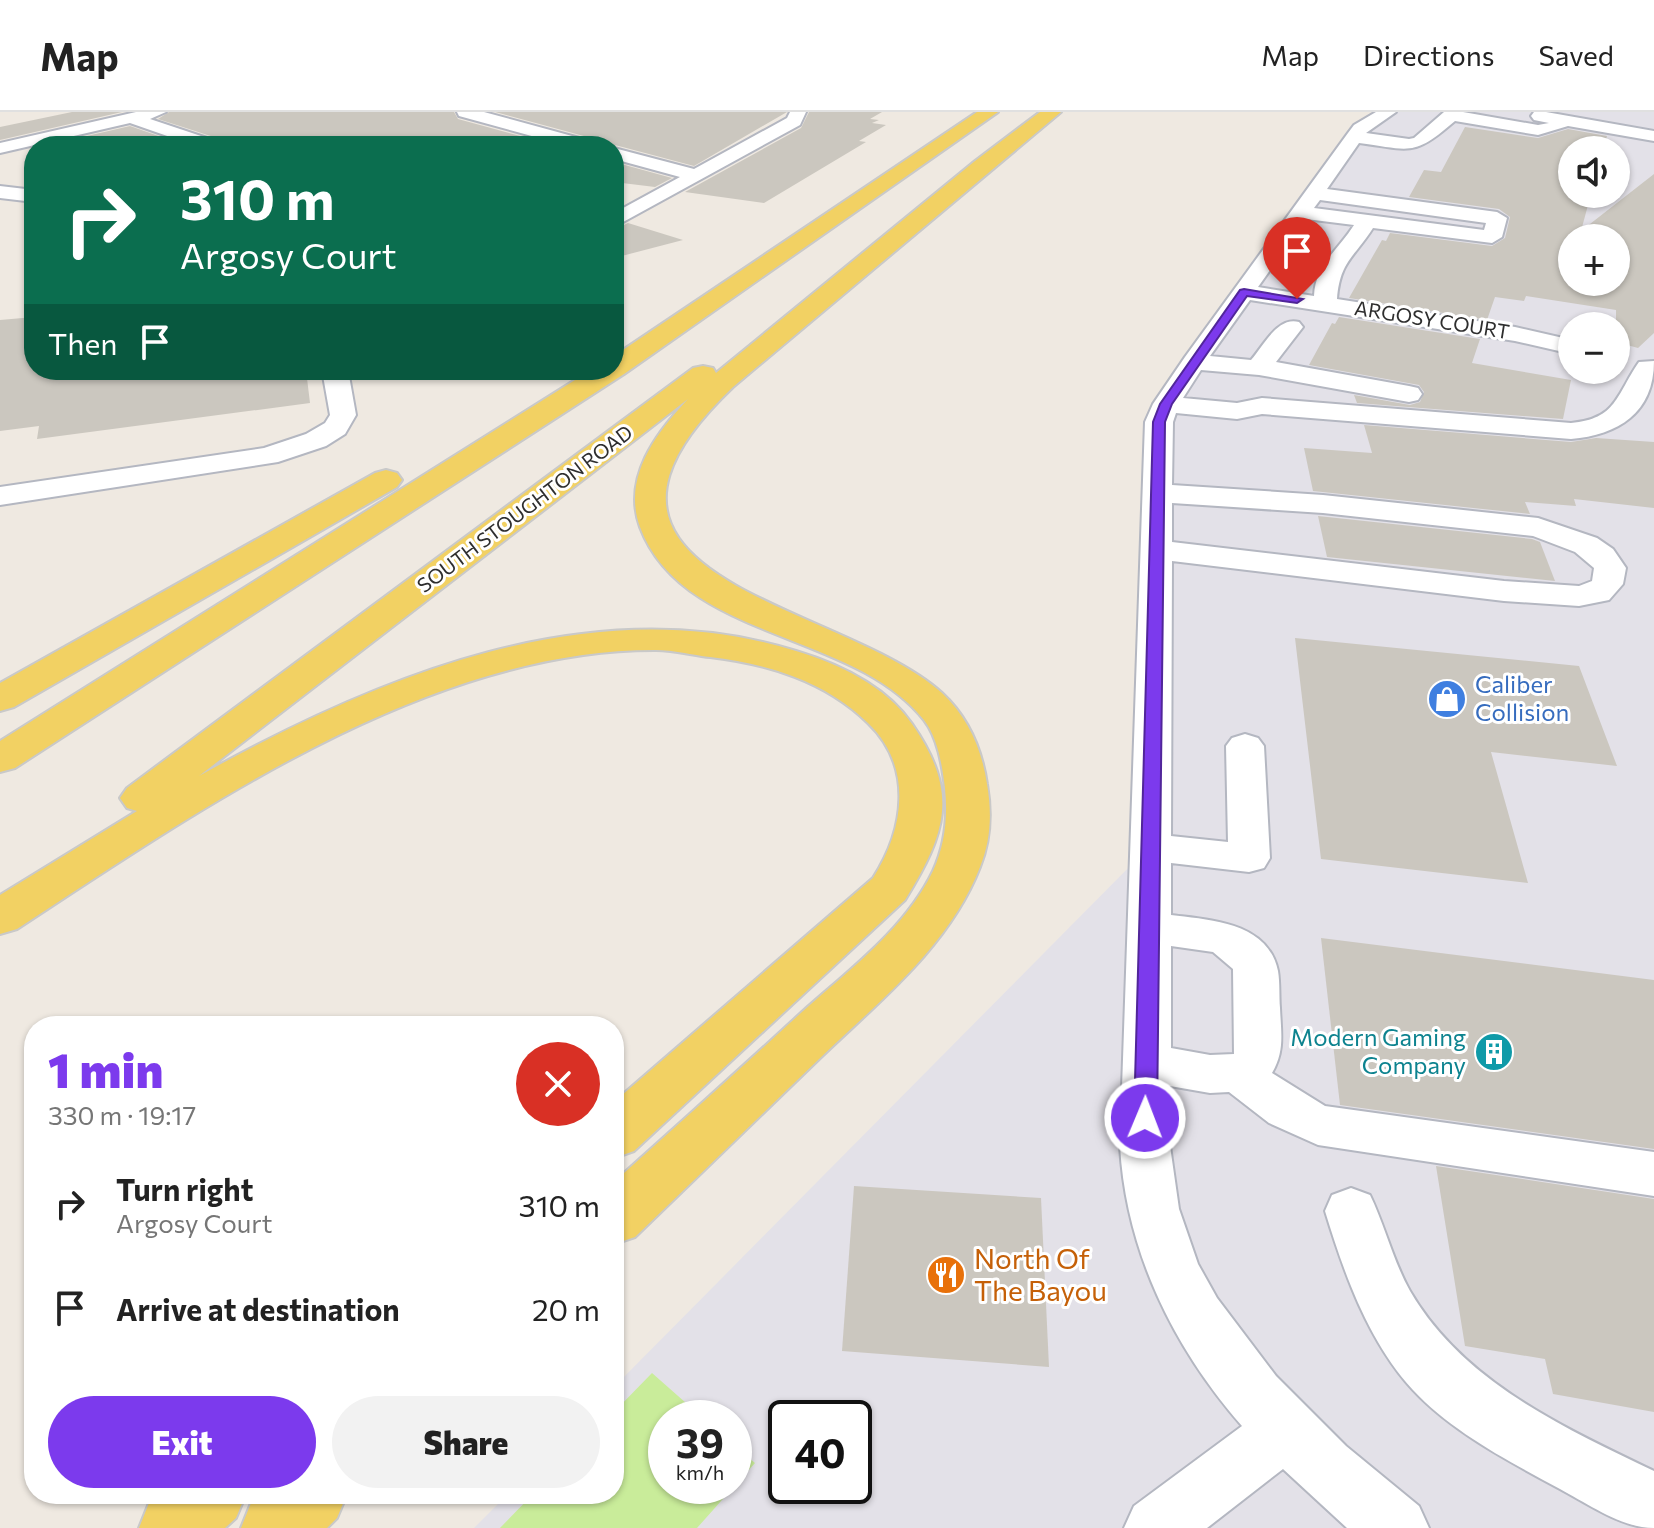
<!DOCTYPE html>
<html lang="en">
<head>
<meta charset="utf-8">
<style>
  :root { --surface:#fff; --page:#f2f2f2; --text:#222; --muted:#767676; --line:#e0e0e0; --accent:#7c3aed }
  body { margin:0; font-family:Commissioner,sans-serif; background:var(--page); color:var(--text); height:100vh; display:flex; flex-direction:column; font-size:30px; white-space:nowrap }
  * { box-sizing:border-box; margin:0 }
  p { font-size:26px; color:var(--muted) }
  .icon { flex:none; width:44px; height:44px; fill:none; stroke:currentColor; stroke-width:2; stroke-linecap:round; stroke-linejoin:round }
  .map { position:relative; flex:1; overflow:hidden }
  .panel { position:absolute; left:24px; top:904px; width:600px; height:488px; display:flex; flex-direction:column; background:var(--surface); border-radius:32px; box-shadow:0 2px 6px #0004 }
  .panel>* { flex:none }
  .top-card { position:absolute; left:24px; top:24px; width:600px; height:244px; border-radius:32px; box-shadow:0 2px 6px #0004; background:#0b6e4f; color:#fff; overflow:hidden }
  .fabs { position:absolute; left:1558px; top:24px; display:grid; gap:16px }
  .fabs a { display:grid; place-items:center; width:72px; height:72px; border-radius:50%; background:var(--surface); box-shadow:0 2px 6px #0004; font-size:40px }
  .speed { position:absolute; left:648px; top:1288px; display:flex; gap:16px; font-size:40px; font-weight:700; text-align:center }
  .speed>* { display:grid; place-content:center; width:104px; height:104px; border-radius:50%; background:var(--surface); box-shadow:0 2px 6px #0004; line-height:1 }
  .speed small { font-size:20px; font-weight:400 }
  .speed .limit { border:4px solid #111; border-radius:12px; background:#fff; color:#111 }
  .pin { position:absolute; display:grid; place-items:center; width:68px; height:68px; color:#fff; margin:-82px -34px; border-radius:50% 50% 50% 0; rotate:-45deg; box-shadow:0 0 8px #0007 }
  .pin .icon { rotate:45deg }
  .me { position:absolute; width:88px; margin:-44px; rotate:1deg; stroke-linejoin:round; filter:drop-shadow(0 0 6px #0008) }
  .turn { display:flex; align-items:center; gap:28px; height:168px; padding:0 24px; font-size:36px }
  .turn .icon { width:104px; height:104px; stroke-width:2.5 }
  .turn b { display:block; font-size:56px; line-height:68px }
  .then { display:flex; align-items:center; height:76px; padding:0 24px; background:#0003; gap:16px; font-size:30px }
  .round { display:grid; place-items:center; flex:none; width:84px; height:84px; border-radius:42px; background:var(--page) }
  .headline { display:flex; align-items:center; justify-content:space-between; height:136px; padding:0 24px }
  h1 { font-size:48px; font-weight:800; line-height:60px; color:var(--accent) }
  .cta { display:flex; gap:16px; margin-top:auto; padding:16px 24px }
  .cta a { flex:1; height:92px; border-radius:48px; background:var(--accent); color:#fff; font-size:32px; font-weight:800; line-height:92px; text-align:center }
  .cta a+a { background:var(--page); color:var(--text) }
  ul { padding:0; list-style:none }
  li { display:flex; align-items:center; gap:24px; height:104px; padding:0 24px }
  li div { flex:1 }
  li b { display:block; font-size:30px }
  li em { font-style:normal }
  header { display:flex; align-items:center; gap:48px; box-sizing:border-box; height:112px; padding:0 40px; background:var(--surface); border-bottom:2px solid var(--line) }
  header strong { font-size:38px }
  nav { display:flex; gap:44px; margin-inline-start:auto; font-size:28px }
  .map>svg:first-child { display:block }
  .industrial { fill:#e3e1e8; fill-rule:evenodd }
  .pitch { fill:#c9ec9a }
  .building { fill:#cbc7bf; fill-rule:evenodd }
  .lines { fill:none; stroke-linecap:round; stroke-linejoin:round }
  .minor-casing { stroke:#b4b7c1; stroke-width:4 }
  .major-casing { stroke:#c9c9c9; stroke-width:4 }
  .minor { fill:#fff; fill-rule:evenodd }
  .major { fill:#f2d163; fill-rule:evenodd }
  .route { fill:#7c3aed; stroke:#51269a; stroke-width:2 }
  .labels { text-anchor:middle; stroke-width:6; stroke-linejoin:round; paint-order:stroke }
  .far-street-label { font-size:20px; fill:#2e2e2e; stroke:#fff }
  .shop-label { font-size:24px; fill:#366cbe; stroke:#fff; text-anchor:start }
  .culture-label { font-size:24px; fill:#0d838f; stroke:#fff; text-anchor:end }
  .near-food-label { font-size:28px; fill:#c56008; stroke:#fff; text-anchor:start }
</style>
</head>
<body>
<header>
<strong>Map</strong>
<nav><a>Map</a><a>Directions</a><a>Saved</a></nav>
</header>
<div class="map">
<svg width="1654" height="1416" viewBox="0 0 1654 1416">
  <rect width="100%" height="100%" fill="#efe9e1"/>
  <!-- industrial -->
  <path class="industrial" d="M1388,0H1654V1416H474L508,1382H614V1275L1149,735L1159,310L1360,17ZM1572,38H1616V82H1572ZM1572,126H1616V170H1572ZM1572,214H1616V258H1572ZM666,1306H734V1374H666ZM786,1306H854V1374H786Z"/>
  <!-- pitch -->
  <path class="pitch" d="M652,1261L703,1306H666V1374H734V1333L755,1351L697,1416H500L533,1382H614V1300Z"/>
  <!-- building -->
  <g class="building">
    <path d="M72,0H122L0,28V15Z"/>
    <path d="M169,0H454L458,7L557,34H225L220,27L158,7Z"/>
    <path d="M495,0H787L694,54L615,33L600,34L595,27Z"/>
    <path d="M809,0H882L870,7L879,8L872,11L886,13L859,29L866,30L764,91L685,80L801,16Z"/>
    <path d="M130,14L187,34H44Z"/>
    <path d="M1465,15L1538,26L1568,17L1607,24L1603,38H1572V82H1591L1581,119L1654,62V221L1638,236L1616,230V198L1526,184L1524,189L1495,185L1487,208L1349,186L1382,128L1386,129L1390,121L1492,134L1505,126L1510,105L1499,97L1409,85L1424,58L1441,60ZM1572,126H1616V170H1572Z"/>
    <path d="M614,50L672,66L655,75L614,70Z"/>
    <path d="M628,111L683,128L614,146V118Z"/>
    <path d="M34,205V258H306L310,291L37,327L39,314L0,319V208Z"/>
    <path d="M1339,205L1480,227L1472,251L1571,268L1563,307L1357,291L1354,283L1410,293L1420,290L1424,280L1419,273L1309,253L1332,211L1335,212Z"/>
    <path d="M1364,313L1571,330L1596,326L1654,330V396L1574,387L1576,394L1525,390L1530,402L1313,379L1304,336L1372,341Z"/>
    <path d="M1318,404L1532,427L1540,430L1555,469L1327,445Z"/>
    <path d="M1295,526L1579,554L1617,654L1491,640L1528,771L1321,747Z"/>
    <path d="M1321,826L1654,868V1037L1340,993Z"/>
    <path d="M1436,1054L1654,1087V1300L1553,1282L1545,1247L1465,1234Z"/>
    <path d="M854,1074L1041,1086L1049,1255L842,1239Z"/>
  </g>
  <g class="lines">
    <defs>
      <g id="minor">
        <path d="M136,0H166L150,7L219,30L222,34H196L130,11L0,41V31Z"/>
        <path d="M457,0H484L594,30L597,34H568L459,4Z"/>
        <path d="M790,0H806L800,13L614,115V101L680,65L614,47V36L694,57L787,6Z"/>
        <path d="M1376,0H1396L1366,21L1409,27L1414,26L1444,0H1463L1538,13L1549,11L1534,8L1531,4L1534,0H1546L1654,19V29L1568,14L1538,23L1455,9C1413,45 1412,38 1359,31L1327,77L1497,100L1507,106L1502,125L1492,131L1373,116C1354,146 1340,149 1337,187L1515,215L1572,228V242L1515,229L1250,188L1210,244L1251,248C1264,233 1278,204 1299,210L1303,215L1276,250L1409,274L1418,276L1422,282L1418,288L1409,290L1259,263L1201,258L1183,286L1237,291L1262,286L1571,311C1617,307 1616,283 1639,250L1654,249C1654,301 1618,323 1571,327L1262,302L1237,307L1176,301L1173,310L1172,373L1323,383L1538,406L1597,426L1613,437L1626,456L1623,472L1609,488L1579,494L1504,489L1172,449L1171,724L1228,730L1226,634L1232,626L1245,622L1258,626L1264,634L1270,746L1264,756L1249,760L1171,751V803C1210,808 1268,810 1278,859C1280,871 1279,884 1280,896C1281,921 1285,939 1272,961L1325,994L1654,1040V1084L1318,1033L1269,1011L1229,980L1210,981L1170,974V1034L1179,1097L1198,1152L1217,1186L1276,1264L1346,1334L1419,1394L1429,1416H1347L1283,1357L1207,1416H1124L1134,1394L1242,1314C1173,1235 1126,1139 1120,1034L1145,310L1153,292L1185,245L1348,21L1354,13ZM1320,88L1486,111L1484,118L1314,96ZM1306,107L1354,113C1339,137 1315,153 1314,184L1258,175ZM1172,391L1323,401L1533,424L1575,440L1594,456L1592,469L1579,474L1504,469L1172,430ZM1171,834L1213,840L1233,857L1234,942L1210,943L1171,936Z"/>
        <path d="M0,74L34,78V90L0,86Z"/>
        <path d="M322,258H348L356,303L345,322L326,334L278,350L0,393V375L264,336L306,322L325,311L330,303Z"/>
        <path d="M1351,1076L1370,1083C1385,1114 1393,1149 1410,1179C1463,1270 1563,1315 1654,1359V1416C1622,1416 1588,1392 1560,1377C1510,1350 1452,1320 1413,1278C1368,1229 1344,1161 1325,1099L1332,1083Z"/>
      </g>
      <g id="major">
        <path d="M977,0H998L624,262L15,656L0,660V629L591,258H614V244Z"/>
        <path d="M1040,0H1061L733,275C530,468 842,490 942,581C968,605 982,638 987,672C992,701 991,728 980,755C949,835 877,891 818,948C757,1007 696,1066 635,1125L614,1132V1070C677,1014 740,957 802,900C849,858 905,817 933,759C945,733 948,705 945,676C942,653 938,626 924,608C853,518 683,529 640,415C622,366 656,321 688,287L199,664C377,565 591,475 796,539C839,552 886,574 912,612C960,681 946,721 905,788L634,1039L614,1046V990L873,766C904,718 914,655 868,611C825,569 768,552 710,545C692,543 674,538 656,538C429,537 200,697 17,817L0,822V783L137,699L127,696L120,686L127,676L693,256L703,254L713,256L716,261L975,49Z"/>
        <path d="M386,358L397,361L402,368L397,375L14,595L0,599V571L375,361Z"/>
        <path d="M160,1382H246L236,1406L225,1416H139L149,1391Z"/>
        <path d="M262,1382H347L337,1406L327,1416H241L251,1391Z"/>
      </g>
    </defs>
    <!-- minor casing -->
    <use href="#minor" class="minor-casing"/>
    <!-- major casing -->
    <use href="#major" class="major-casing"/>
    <!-- minor -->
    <use href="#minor" class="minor"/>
    <!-- major -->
    <use href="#major" class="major"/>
  </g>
  <!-- route -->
  <path class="route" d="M1244,177L1303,187L1297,191L1247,184L1172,292L1165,310L1157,1006L1153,1013L1145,1015L1137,1013L1134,1006L1153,310L1160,292L1240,178Z"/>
  <!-- icons -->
  <defs>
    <symbol id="shop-disc" viewBox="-11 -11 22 22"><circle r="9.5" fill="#3f7fe0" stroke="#fff"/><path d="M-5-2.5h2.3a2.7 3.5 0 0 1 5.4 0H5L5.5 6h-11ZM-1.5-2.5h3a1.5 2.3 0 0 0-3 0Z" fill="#fff"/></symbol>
    <symbol id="building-disc" viewBox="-11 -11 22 22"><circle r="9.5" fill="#0f9aa8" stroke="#fff"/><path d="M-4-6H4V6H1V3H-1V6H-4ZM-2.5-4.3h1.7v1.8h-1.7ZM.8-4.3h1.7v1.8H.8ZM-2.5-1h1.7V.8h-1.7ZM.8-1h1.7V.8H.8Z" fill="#fff"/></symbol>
    <symbol id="restaurant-disc" viewBox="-11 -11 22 22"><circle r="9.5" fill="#e8710a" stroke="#fff"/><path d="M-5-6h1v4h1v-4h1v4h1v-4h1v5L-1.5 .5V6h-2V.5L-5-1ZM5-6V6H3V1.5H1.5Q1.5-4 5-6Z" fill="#fff"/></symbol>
  </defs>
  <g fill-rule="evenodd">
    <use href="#shop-disc" x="1425" y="565" width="44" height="44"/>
    <use href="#building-disc" x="1472" y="918" width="44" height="44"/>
    <use href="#restaurant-disc" x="924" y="1141" width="44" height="44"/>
  </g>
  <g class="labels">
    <!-- far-street labels -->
    <g class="far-street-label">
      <text transform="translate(1432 208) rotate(9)" y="7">ARGOSY COURT</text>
      <text transform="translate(525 397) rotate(-37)" y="7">SOUTH STOUGHTON ROAD</text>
    </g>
    <!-- shop labels -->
    <g class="shop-label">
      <text x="1475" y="581">Caliber<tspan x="1475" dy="28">Collision</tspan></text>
    </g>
    <!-- culture labels -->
    <g class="culture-label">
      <text x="1466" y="934">Modern Gaming<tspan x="1466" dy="28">Company</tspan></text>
    </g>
    <!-- near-food labels -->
    <g class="near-food-label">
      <text x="974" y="1157">North Of<tspan x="974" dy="32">The Bayou</tspan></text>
    </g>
  </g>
</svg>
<div class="fabs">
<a><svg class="icon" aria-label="sound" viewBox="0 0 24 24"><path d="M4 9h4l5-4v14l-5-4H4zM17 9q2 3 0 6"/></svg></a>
<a>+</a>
<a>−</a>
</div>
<div class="speed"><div>39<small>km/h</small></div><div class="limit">40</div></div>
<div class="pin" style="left:1297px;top:187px;background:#d93025"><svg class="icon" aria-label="arrive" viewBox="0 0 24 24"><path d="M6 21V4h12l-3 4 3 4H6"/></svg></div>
<svg class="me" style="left:1145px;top:1006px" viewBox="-20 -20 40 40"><circle r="17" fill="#7c3aed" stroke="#fff" stroke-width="3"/><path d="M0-11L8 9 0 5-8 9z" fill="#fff"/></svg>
<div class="top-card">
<div class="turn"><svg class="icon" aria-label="right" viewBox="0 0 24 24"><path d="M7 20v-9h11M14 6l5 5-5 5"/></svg><div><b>310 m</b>Argosy Court</div></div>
<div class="then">Then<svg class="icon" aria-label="arrive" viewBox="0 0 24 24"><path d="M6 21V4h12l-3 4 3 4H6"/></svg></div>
</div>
<section class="panel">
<div class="headline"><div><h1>1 min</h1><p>330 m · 19:17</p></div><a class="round" style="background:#d93025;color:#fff"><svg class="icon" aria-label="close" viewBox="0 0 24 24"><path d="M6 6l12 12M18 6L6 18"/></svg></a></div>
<ul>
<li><svg class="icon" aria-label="right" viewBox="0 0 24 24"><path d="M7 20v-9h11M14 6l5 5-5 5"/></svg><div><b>Turn right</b><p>Argosy Court</p></div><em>310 m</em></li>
<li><svg class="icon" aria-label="arrive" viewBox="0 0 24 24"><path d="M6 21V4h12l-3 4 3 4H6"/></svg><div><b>Arrive at destination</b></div><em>20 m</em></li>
</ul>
<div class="cta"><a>Exit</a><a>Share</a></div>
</section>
</div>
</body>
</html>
